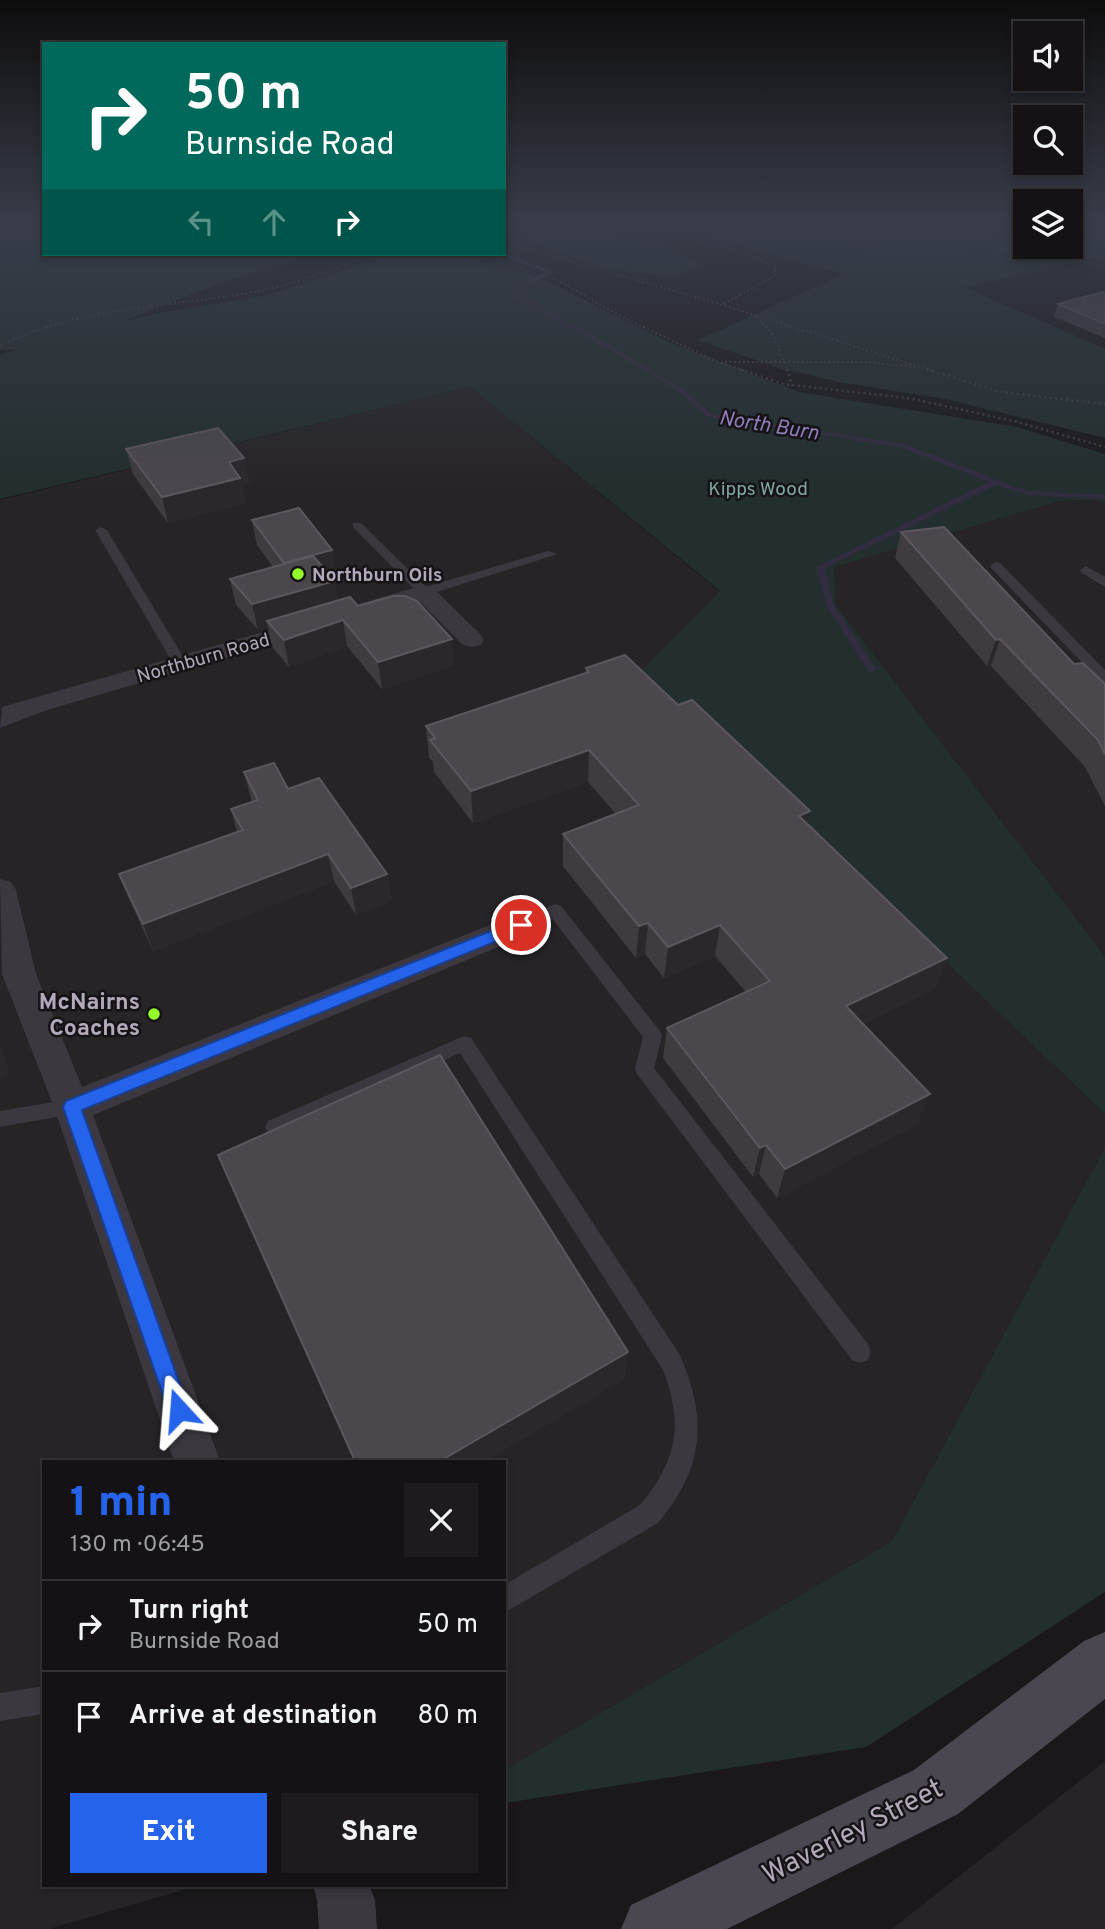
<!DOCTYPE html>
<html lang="en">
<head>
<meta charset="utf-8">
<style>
  :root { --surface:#141214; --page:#1d1b1d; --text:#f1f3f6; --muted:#9d9ea0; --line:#333234; --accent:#2563eb }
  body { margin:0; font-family:Overpass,sans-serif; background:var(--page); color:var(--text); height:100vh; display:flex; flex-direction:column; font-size:26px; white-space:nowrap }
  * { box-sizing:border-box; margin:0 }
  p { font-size:23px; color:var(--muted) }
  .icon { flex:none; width:38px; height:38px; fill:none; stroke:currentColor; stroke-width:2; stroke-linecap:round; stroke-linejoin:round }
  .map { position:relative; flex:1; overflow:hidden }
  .drawer { position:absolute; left:42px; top:1460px; width:464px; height:427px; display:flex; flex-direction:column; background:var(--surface); border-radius:0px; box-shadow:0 4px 10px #0003,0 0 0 2px var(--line) }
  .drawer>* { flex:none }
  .hud { position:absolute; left:42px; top:42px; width:464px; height:214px; border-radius:0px; box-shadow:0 4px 10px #0003,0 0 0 2px var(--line); background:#00695c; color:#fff; overflow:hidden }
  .controls { position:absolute; left:1013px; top:21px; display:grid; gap:14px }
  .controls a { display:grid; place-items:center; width:70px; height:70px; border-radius:0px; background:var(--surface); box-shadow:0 4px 10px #0003,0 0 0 2px var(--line); font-size:35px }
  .pin { position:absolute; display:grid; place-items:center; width:60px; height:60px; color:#fff; margin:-30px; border:4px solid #fff; border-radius:50%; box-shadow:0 2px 7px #0007 }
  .me { position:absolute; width:77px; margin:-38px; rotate:341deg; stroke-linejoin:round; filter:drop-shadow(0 0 5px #0008) }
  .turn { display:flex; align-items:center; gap:24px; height:147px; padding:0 28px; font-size:32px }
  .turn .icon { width:91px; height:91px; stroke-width:2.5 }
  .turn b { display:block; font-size:49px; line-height:60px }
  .lanes { display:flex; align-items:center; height:66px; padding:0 28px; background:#0003; justify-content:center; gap:35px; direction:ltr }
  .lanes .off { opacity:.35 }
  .round { display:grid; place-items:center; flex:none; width:74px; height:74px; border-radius:0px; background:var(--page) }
  .summary { display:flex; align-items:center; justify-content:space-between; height:119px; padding:0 28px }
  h1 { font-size:42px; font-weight:800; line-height:52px; color:var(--accent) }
  .primary-button { display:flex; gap:14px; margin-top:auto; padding:14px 28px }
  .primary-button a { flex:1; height:80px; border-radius:0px; background:var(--accent); color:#fff; font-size:28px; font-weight:800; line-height:80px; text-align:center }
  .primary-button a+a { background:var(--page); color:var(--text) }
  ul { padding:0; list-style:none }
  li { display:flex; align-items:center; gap:21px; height:91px; padding:0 28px; border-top:2px solid var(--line) }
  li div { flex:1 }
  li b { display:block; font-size:26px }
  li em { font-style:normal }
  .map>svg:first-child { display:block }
  .built { fill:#272427 }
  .green { fill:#232e2e }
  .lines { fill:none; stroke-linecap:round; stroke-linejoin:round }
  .stream { fill:#322c40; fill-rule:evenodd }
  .path-far1 { stroke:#433e47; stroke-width:2; stroke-dasharray:2 2.5; stroke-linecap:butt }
  .path { stroke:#433e47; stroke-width:2.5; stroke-dasharray:2 3.5; stroke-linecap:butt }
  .service { fill:#3d3840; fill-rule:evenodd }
  .minor { fill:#3d3840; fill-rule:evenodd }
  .secondary { fill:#4c4650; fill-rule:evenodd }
  .wall { fill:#3f3b3f }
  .shaded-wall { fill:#2b282b }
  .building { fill:#4b474d; stroke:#5c565e; stroke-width:2 }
  .route { fill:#2563eb; stroke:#184099; stroke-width:2 }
  .poi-dot { fill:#92ff2b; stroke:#151315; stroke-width:2.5 }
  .labels { text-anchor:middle; stroke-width:5; stroke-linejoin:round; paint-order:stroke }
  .far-park-label { font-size:19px; fill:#7ea8a4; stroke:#151315 }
  .far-poi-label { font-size:19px; font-weight:bold; fill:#b3a9bb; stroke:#151315; text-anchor:start }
  .far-street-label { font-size:19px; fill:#b3a9bb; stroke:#151315 }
  .far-water-label { font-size:21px; font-style:italic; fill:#907db9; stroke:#151315 }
  .poi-label { font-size:23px; font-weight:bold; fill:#b3a9bb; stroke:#151315; text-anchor:end }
  .near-street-label { font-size:28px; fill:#b3a9bb; stroke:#151315 }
</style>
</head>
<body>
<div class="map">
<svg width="1105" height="1929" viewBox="0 0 1105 1929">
  <rect width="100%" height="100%" fill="#1a181a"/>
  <!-- built -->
  <g class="built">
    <path d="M470,387L720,592L642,671L1105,1114V1147L892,1541L504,1770V1461H44V1885H200L49,1929H0V500Z"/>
    <path d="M1097,500L1105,504V956L836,605L834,566L1060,501Z"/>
    <path d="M1105,1761V1929H892Z"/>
  </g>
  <!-- green -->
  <g class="green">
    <path d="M0,224H44V254H344L327,259L308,258L230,279L122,322L154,314L264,296L394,254H455L525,273L549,282L668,342L799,392L1017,427L1105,454V504L1096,500L1060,501L834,567L836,605L1105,956V1114L641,671L720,591L470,387L0,499V355L19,349L0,350Z"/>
    <path d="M504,224H593L674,248L699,266L674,277L611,270L504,234Z"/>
    <path d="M657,224H980L1025,243L1026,247H1035L1075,263L964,287L1105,349V438L945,399L844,383L779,368L698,340L844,274Z"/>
    <path d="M1071,224H1105V257L1088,259L1060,247H1071Z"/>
    <path d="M1105,1147V1592L866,1747L504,1803V1770L892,1541Z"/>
  </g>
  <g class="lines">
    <!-- stream -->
    <g class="stream">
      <path d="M654,224L668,226L665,228Z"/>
      <path d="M504,253L553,272L516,294L539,304L561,320L584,330L681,388L712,414L905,444L1015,487L1029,491L1105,495V499L1029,495L996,485L825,568L834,605L876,669L871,672L868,671L826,605L816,567L989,482L903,448L708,417L677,390L580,332L557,322L535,306L511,296L513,290L545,272L499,254Z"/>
    </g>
    <!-- path-far1 -->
    <g class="path-far1">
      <path d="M636,224L745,253L774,266L776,275L723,304"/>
      <path d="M716,224L718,242L724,246"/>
      <path d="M754,224L912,256L934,255L971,246L977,236"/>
      <path d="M957,224L995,248L1088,263"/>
      <path d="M1001,224L1026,235"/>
      <path d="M703,239L785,235"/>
      <path d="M504,242L723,305L933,371"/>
      <path d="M1052,247L1080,259"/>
      <path d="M470,254L557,280L624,318L716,361L745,371"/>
      <path d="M1088,263L1105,269"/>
      <path d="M756,317L772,333L788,371"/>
      <path d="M0,346C84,304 175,308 264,290C303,282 339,267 376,254"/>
      <path d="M725,362H865L915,367"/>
    </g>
    <!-- path -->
    <g class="path">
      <path d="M740,369L783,384L908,398L1014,421L1105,447"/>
      <path d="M787,369L792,386"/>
      <path d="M927,369L1000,392L1105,404"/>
    </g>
    <!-- service -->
    <g class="service">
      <path d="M353,523H361L426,587L548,551L558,554L424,596L420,595L353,527Z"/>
      <path d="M101,527L107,530L188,665L186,668H176L174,665L95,530Z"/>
      <path d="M996,562L1000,563L1105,670V682L1100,681L992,569L990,566Z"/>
      <path d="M1086,566L1105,577V587L1082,573L1080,570Z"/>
      <path d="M555,904L561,906L660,1031L662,1036L654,1068L868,1344L871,1352L868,1360L860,1363L852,1360L637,1074L635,1069L643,1037L552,918L521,931L513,925L515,921Z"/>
      <path d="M464,1036L471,1038L680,1355C708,1421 704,1467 658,1523L504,1613V1585L640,1505C677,1461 684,1424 663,1370L460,1053L282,1133L275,1135L268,1133L265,1127L268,1121Z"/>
      <path d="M72,1099L79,1101L82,1107L79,1113L0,1127V1111Z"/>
      <path d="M44,1686V1714L0,1721V1693Z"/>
    </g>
    <!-- minor -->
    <g class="minor">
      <path d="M424,585L432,587L481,635L484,640L481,645L472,647L463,645L419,601L364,617L355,615L352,610L355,605Z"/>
      <path d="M312,618L321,620L324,625L321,630L47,710L0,728L2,707Z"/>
      <path d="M0,879L11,882L16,890L36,974L82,1087L510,917L521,913L532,917L537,925L532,933L93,1115L220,1461H174L54,1107L2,974Z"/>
      <path d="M313,1885H369L375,1900L377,1929H319L317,1900Z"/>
    </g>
    <!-- secondary -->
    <path class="secondary" d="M1105,1632V1699L958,1814L727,1929H621L631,1905L914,1770L1084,1641Z"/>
  </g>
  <!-- wall -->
  <g class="wall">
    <path d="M1105,292V338L1054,317L1058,304Z"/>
    <path d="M126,449L250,483L241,485L245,503L168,523L133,474Z"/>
    <path d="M252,520L332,550L337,576L332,577L338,600L358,606L454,665L382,689L347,646L289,667L273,648L268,627L258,630L236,605L230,579L273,567L257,545Z"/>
    <path d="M901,532L1074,664L1105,684V806L1085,767L991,666H987L895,558Z"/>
    <path d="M586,668L678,705L810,811L807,824L947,958L934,989L863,1024L917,1124L777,1198L759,1174L753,1177L663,1058L667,1028L746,992L715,956L664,978L645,954L636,958L563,866V834L616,814L588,782L473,823L434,772L433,762L429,758L426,726L585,673Z"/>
    <path d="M244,772L288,789L387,874L391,901L356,915L334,881L153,951L130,901L119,874L237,832L231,809L252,802Z"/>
    <path d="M218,1155L628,1352L624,1379L484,1461H354Z"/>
  </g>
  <!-- shaded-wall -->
  <g class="shaded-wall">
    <path d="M244,458L250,483L241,485L245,503L168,523L162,497L229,462Z"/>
    <path d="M332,550L337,576L289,589L284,563Z"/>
    <path d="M335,581L339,607L267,621L268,627L258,630L252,604Z"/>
    <path d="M343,620L347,646L289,667L284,640Z"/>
    <path d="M452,639L454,665L382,689L378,662Z"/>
    <path d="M1000,639L991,666H987L996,640Z"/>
    <path d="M589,750L588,782L473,823L471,791Z"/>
    <path d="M810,811L803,843L799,816Z"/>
    <path d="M328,854L334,881L153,951L143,924Z"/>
    <path d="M387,874L391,901L356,915L351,888Z"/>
    <path d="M648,923L645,954L636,958L639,926Z"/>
    <path d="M720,925L715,956L664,978L668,947Z"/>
    <path d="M947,958L934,989L836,1037L846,1006Z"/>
    <path d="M0,1045L10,1075L0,1079Z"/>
    <path d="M930,1094L917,1124L777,1198L785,1169Z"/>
    <path d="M766,1145L759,1174L753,1177L760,1148Z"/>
    <path d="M628,1352L624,1379L484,1461H440Z"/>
  </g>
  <!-- building -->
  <g class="building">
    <path d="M1103,292H1105V324L1058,304Z"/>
    <path d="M218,428L244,458L229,462L240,478L162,497L126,449Z"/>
    <path d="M299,508L332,550L284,563L252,520Z"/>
    <path d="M944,527L1074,664L1083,663L1105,684V754L1098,740L1000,639L996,640L901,532Z"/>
    <path d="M313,556L335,581L252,604L230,579Z"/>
    <path d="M393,596H405L417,601L452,639L378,662L343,620L284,640L267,621L350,597L358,606Z"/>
    <path d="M625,655L678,705L692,700L810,811L799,816L947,958L846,1006L930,1094L785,1169L766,1145L760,1148L667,1028L770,981L720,925L668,947L648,923L639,926L563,834L639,805L589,750L471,791L430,740L435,738L426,726L589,672L586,668Z"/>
    <path d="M274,763L288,789L319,778L387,874L351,888L328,854L143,924L119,874L243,830L231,809L258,800L244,772Z"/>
    <path d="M440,1055L628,1352L440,1461H355L218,1155Z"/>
  </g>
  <!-- sky -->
  <linearGradient id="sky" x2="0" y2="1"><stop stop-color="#0e0d0e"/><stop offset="0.45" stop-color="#383d49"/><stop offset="1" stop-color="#383d49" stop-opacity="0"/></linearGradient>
  <rect width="1105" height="494" fill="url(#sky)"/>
  <!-- route -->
  <path class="route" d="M521,919L529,925L526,929L82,1110L189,1410L186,1418L179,1421L171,1418L63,1107L66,1101Z"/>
  <!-- markers -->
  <g class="poi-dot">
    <circle cx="298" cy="574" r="7"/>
    <circle cx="154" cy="1014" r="7"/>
  </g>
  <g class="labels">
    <!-- far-park labels -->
    <g class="far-park-label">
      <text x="758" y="495">Kipps Wood</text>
    </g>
    <!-- far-poi labels -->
    <g class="far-poi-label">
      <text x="312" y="581">Northburn Oils</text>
    </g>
    <!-- far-street labels -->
    <g class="far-street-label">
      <text transform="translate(203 657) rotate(-16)" y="7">Northburn Road</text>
    </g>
    <!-- far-water labels -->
    <g class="far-water-label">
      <text transform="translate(769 425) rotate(9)" y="7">North Burn</text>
    </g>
    <!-- poi labels -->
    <g class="poi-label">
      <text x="140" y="1009">McNairns<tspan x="140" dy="26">Coaches</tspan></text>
    </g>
    <!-- near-street labels -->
    <g class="near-street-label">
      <text transform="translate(852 1830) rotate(-27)" y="10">Waverley Street</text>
    </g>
  </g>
</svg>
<div class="controls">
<a><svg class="icon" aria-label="sound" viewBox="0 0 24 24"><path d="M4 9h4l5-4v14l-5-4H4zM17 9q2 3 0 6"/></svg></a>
<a><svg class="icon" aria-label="search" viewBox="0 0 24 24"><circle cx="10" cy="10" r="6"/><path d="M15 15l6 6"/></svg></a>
<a><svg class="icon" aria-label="layers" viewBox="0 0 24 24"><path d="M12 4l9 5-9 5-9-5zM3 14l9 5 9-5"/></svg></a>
</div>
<div class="pin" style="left:521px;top:925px;background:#d93025"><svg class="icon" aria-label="arrive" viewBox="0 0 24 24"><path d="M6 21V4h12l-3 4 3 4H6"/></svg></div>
<svg class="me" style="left:179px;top:1410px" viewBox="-20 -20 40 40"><path d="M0-17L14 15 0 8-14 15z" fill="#2563eb" stroke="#fff" stroke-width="4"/></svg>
<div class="hud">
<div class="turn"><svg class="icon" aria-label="right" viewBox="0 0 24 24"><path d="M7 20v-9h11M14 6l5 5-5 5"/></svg><div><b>50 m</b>Burnside Road</div></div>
<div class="lanes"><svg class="icon off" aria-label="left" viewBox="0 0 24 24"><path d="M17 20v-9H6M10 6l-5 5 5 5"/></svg><svg class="icon off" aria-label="ahead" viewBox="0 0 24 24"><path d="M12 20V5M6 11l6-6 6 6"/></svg><svg class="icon" aria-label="right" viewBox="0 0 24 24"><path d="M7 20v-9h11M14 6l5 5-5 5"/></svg></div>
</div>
<section class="drawer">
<div class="summary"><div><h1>1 min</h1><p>130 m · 06:45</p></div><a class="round"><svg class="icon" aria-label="close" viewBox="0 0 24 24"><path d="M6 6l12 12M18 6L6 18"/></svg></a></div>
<ul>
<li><svg class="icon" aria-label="right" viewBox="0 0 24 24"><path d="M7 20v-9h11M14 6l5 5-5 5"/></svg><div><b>Turn right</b><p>Burnside Road</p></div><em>50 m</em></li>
<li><svg class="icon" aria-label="arrive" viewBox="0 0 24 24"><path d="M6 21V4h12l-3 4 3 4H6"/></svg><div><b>Arrive at destination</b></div><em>80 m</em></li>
</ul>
<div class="primary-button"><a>Exit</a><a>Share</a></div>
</section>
</div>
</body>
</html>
